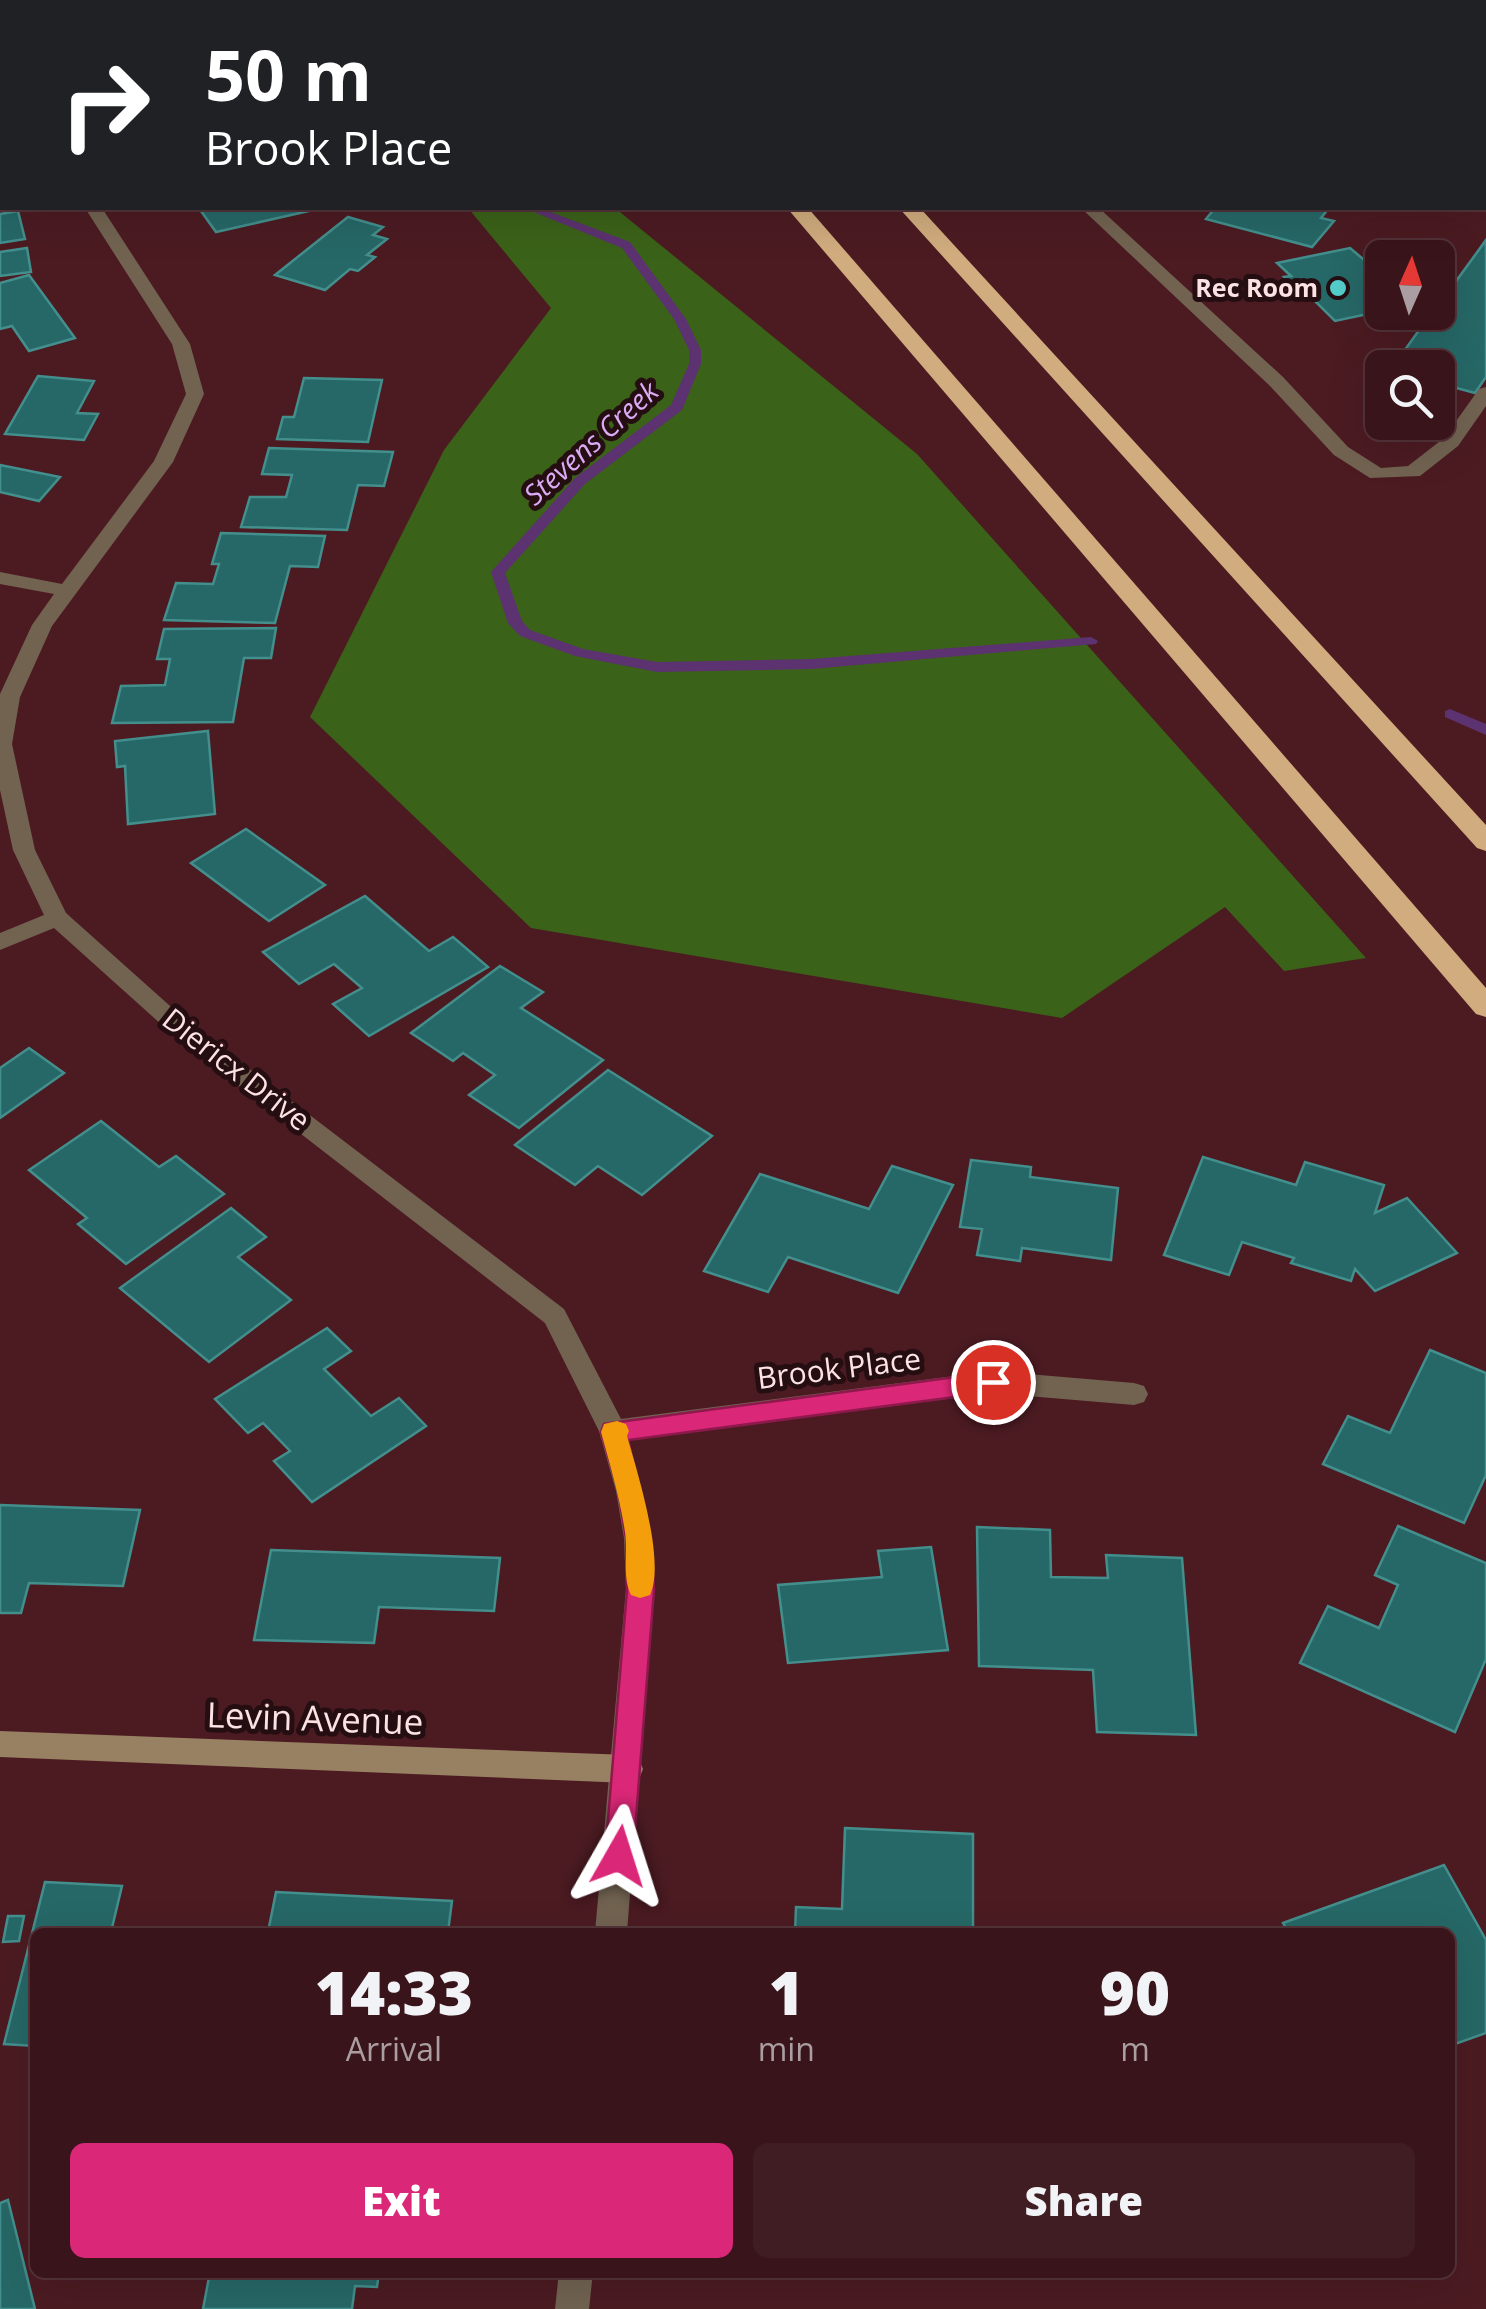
<!DOCTYPE html>
<html lang="en">
<head>
<meta charset="utf-8">
<style>
  :root { --surface:#39141a; --page:#401d23; --text:#f1f3f6; --muted:#ab9ea2; --line:#533339; --accent:#db2777 }
  body { margin:0; font-family:"Open Sans",sans-serif; background:var(--page); color:var(--text); height:100vh; display:flex; flex-direction:column; font-size:38px; white-space:nowrap }
  * { box-sizing:border-box; margin:0 }
  p { font-size:32px; color:var(--muted) }
  .icon { flex:none; width:55px; height:55px; fill:none; stroke:currentColor; stroke-width:2; stroke-linecap:round; stroke-linejoin:round }
  .map { position:relative; flex:1; overflow:hidden }
  .panel { position:absolute; left:30px; top:1928px; width:1425px; height:350px; display:flex; flex-direction:column; background:var(--surface); border-radius:15px; box-shadow:0 10px 40px #0002,0 0 0 2px var(--line) }
  .panel>* { flex:none }
  .hud { position:absolute; left:0px; top:0px; width:1488px; height:210px; box-shadow:0 10px 40px #0002,0 0 0 2px var(--line); background:#202124; color:#fff; overflow:hidden }
  .needle { width:65px; rotate:3deg }
  .fabs { position:absolute; left:1365px; top:240px; display:grid; gap:20px }
  .fabs a { display:grid; place-items:center; width:90px; height:90px; border-radius:15px; background:var(--surface); box-shadow:0 10px 40px #0002,0 0 0 2px var(--line); font-size:50px }
  .pin { position:absolute; display:grid; place-items:center; width:85px; height:85px; color:#fff; margin:-42px; border:5px solid #fff; border-radius:50%; box-shadow:0 2px 10px #0007 }
  .me { position:absolute; width:110px; margin:-55px; rotate:6deg; stroke-linejoin:round; filter:drop-shadow(0 0 8px #0008) }
  .turn { display:flex; align-items:center; gap:35px; height:210px; padding:0 40px; font-size:45px }
  .turn .icon { width:130px; height:130px; stroke-width:2.5 }
  .turn b { display:block; font-size:70px; line-height:85px }
  .eta { display:flex; justify-content:space-evenly; align-items:center; height:170px; text-align:center }
  .eta b { font-size:60px; font-weight:800; line-height:70px }
  .button { display:flex; gap:20px; margin-top:auto; padding:20px 40px }
  .button a { flex:1; height:115px; border-radius:15px; background:var(--accent); color:#fff; font-size:40px; font-weight:800; line-height:115px; text-align:center }
  .button a+a { background:var(--page); color:var(--text) }
  .map>svg:first-child { display:block }
  .forest { fill:#3b6219 }
  .lines { fill:none; stroke-linecap:round; stroke-linejoin:round }
  .stream { fill:#5c3270; fill-rule:evenodd }
  .building { fill:#266867; stroke:#438f8d; stroke-width:2.5 }
  .lane { fill:#726351; fill-rule:evenodd }
  .street { fill:#726351; fill-rule:evenodd }
  .secondary { fill:#988163; fill-rule:evenodd }
  .highway { fill:#d0ac7e; fill-rule:evenodd }
  .route { fill:#db2777; stroke:#8e194d; stroke-width:2.5 }
  .slow { fill:#f59e0b }
  .poi-dot { fill:#53cdcb; stroke:#240e11; stroke-width:4 }
  .labels { text-anchor:middle; stroke-width:10; stroke-linejoin:round; paint-order:stroke }
  .far-poi-label { font-size:25px; font-weight:bold; fill:#fde2e4; stroke:#240e11; text-anchor:end }
  .far-water-label { font-size:28px; font-style:italic; fill:#dbabf5; stroke:#240e11 }
  .street-label { font-size:30px; fill:#fde2e4; stroke:#240e11 }
  .near-street-label { font-size:35px; fill:#fde2e4; stroke:#240e11 }
</style>
</head>
<body>
<div class="map">
<svg width="1486" height="2309" viewBox="0 0 1486 2309">
  <rect width="100%" height="100%" fill="#4c1b22"/>
  <!-- forest -->
  <path class="forest" d="M468,208H615L917,454L1366,958L1284,971L1225,907L1062,1018L531,928L310,717L444,450L551,308Z"/>
  <g class="lines">
    <!-- stream -->
    <g class="stream">
      <path d="M331,0H342L343,2H332Z"/>
      <path d="M524,208H540L630,242L686,319L701,350V364L682,410L585,484L505,573L522,621L530,630L583,649L657,662L811,659L1091,637L1098,641L1096,644L811,669L657,672L575,656L520,636L508,623L491,572L575,478L671,405L689,364V350L674,319L622,248Z"/>
      <path d="M1450,709L1486,724V735L1445,717V711Z"/>
    </g>
  </g>
  <!-- building -->
  <g class="building">
    <path d="M1073,0H1215L1225,2H1083Z"/>
    <path d="M217,208H322L216,232L201,211Z"/>
    <path d="M1215,208H1329L1321,218L1334,221L1312,247L1206,219Z"/>
    <path d="M18,211L25,239L0,243V214Z"/>
    <path d="M348,217L383,227L373,235L387,239L367,255L375,257L358,271L350,269L325,290L275,275Z"/>
    <path d="M1486,240V377L1475,393L1438,383V368H1392L1432,312H1438V306Z"/>
    <path d="M27,248L31,272L0,276V252Z"/>
    <path d="M1350,248L1382,275V311L1335,321L1312,298L1305,299L1284,277L1291,276L1277,263Z"/>
    <path d="M29,275L75,338L29,351L12,326L0,329V283Z"/>
    <path d="M38,376L94,381L77,413L98,414L84,440L5,434Z"/>
    <path d="M304,378L382,380L368,442L277,439L283,417H294Z"/>
    <path d="M269,448L393,452L384,486L358,485L347,530L241,527L250,497H286L292,475L262,474Z"/>
    <path d="M0,465L60,477L39,501L0,492Z"/>
    <path d="M221,533L325,536L318,567L290,566L275,623L164,620L176,583L213,584L219,564H212Z"/>
    <path d="M276,628L271,658H244L233,722L112,723L121,686L165,685L170,659H157L164,629Z"/>
    <path d="M208,731L215,814L128,824L125,766L117,767L115,741Z"/>
    <path d="M246,829L325,885L269,921L191,863Z"/>
    <path d="M365,896L429,951L453,937L488,967L369,1036L333,1004L362,988L334,964L299,984L263,952Z"/>
    <path d="M500,966L543,992L521,1008L603,1060L519,1128L469,1095L495,1075L463,1053L453,1061L411,1033Z"/>
    <path d="M29,1048L64,1073L0,1118V1068Z"/>
    <path d="M608,1070L712,1136L642,1195L598,1166L575,1185L515,1145Z"/>
    <path d="M101,1121L159,1167L176,1156L224,1194L126,1264L78,1224L87,1218L29,1170Z"/>
    <path d="M1203,1157L1296,1185L1305,1162L1384,1185L1375,1213L1407,1198L1457,1253L1375,1291L1355,1269L1351,1281L1291,1263L1294,1258L1242,1242L1229,1275L1164,1255Z"/>
    <path d="M971,1160L1031,1167L1030,1177L1118,1188L1111,1260L1022,1248L1020,1261L977,1255L982,1229L960,1227Z"/>
    <path d="M892,1166L953,1185L898,1293L788,1257L768,1292L704,1271L760,1174L869,1209Z"/>
    <path d="M231,1208L266,1237L238,1257L291,1300L209,1362L120,1288Z"/>
    <path d="M327,1328L351,1351L324,1369L371,1416L399,1398L426,1426L312,1502L274,1461L290,1451L263,1423L248,1433L215,1399Z"/>
    <path d="M1430,1350L1486,1373V1475L1464,1523L1323,1464L1348,1416L1390,1433Z"/>
    <path d="M0,1505L140,1510L123,1586L29,1583L21,1613H0Z"/>
    <path d="M1398,1526L1486,1563V1659L1455,1732L1300,1663L1328,1606L1379,1628L1398,1585L1375,1575Z"/>
    <path d="M977,1527L1050,1530L1051,1577L1108,1578L1106,1555L1182,1558L1196,1735L1097,1732L1093,1670L979,1666Z"/>
    <path d="M931,1547L948,1650L788,1663L778,1585L882,1577L878,1551Z"/>
    <path d="M271,1550L500,1558L494,1611L379,1607L374,1643L254,1640Z"/>
    <path d="M845,1828L973,1834V1932H795L796,1907L842,1909Z"/>
    <path d="M1444,1865L1486,1940V2033L1455,2044L1450,2035V1932H1288L1283,1923Z"/>
    <path d="M45,1882L122,1886L111,1932H35V2046L4,2044Z"/>
    <path d="M276,1892L452,1901L448,1932H268Z"/>
    <path d="M8,1916H24L19,1941L3,1942Z"/>
    <path d="M8,2200L35,2309H0V2203Z"/>
    <path d="M210,2272H379L377,2287L355,2286L352,2309H203Z"/>
  </g>
  <g class="lines">
    <!-- lane -->
    <path class="lane" d="M1081,208H1099L1283,377L1348,447L1381,468L1408,466L1444,438L1479,389L1486,387V406L1458,446L1420,476L1370,478L1334,455L1269,385Z"/>
    <!-- street -->
    <g class="street">
      <path d="M1375,0H1399L1401,2H1377Z"/>
      <rect x="1485" y="20" width="1" height="10"/>
      <path d="M0,58L2,59V72L0,71Z"/>
      <rect x="0" y="162" width="2" height="10"/>
      <path d="M85,208H102L190,344L204,394L173,462L52,626L20,697L12,744L35,850L66,913L188,1022L564,1309L621,1419L993,1371L1134,1383L1144,1386L1148,1394L1144,1402L1134,1405L993,1393L629,1440L652,1538L654,1589L627,1932H595L626,1589L624,1538L616,1491L599,1431L545,1323L172,1034L54,928L0,950V933L44,915L13,850L0,790V694L32,625L54,594L0,584V572L62,584L154,461L186,394L172,344Z"/>
      <path d="M559,2272H593L589,2309H555Z"/>
    </g>
    <!-- secondary -->
    <path class="secondary" d="M0,1731L628,1755L639,1759L643,1769L639,1779L628,1783L0,1757Z"/>
    <!-- highway -->
    <g class="highway">
      <path d="M610,0H630L631,2H612Z"/>
      <path d="M710,0H729L730,2H712Z"/>
      <path d="M787,208H808L1486,988V1017L1476,1014Z"/>
      <path d="M899,208H920L1486,825V851L1477,848Z"/>
    </g>
  </g>
  <!-- route -->
  <path class="route" d="M993,1372L1001,1375L1005,1382L1001,1389L993,1392L628,1440L651,1538L654,1590L633,1856L629,1865L619,1869L609,1865L605,1856L627,1590L626,1538L618,1490L601,1432L604,1424Z"/>
  <!-- slow -->
  <path class="slow" d="M617,1421L626,1424L629,1431L627,1436C637,1471 666,1562 650,1595L640,1598L631,1595C622,1577 628,1552 625,1532C620,1498 610,1465 601,1432L604,1424Z"/>
  <!-- markers -->
  <circle class="poi-dot" cx="1338" cy="288" r="10"/>
  <g class="labels">
    <!-- far-poi labels -->
    <g class="far-poi-label">
      <text x="1318" y="297">Rec Room</text>
    </g>
    <!-- far-water labels -->
    <g class="far-water-label">
      <text transform="translate(591 443) rotate(-42)" y="10">Stevens Creek</text>
    </g>
    <!-- street labels -->
    <g class="street-label">
      <text transform="translate(236 1070) rotate(38)" y="10">Diericx Drive</text>
      <text transform="translate(839 1369) rotate(-7)" y="10">Brook Place</text>
    </g>
    <!-- near-street labels -->
    <g class="near-street-label">
      <text transform="translate(315 1719) rotate(2)" y="12">Levin Avenue</text>
    </g>
  </g>
</svg>
<div class="fabs">
<a><svg class="needle" viewBox="-14 -14 28 28"><path d="M0-13l5 13h-10z" fill="#e53935"/><path d="M0 13l5-13h-10z" fill="#ab9ea2"/></svg></a>
<a><svg class="icon" aria-label="search" viewBox="0 0 24 24"><circle cx="10" cy="10" r="6"/><path d="M15 15l6 6"/></svg></a>
</div>
<div class="pin" style="left:993px;top:1382px;background:#d93025"><svg class="icon" aria-label="arrive" viewBox="0 0 24 24"><path d="M6 21V4h12l-3 4 3 4H6"/></svg></div>
<svg class="me" style="left:619px;top:1856px" viewBox="-20 -20 40 40"><path d="M0-17L14 15 0 8-14 15z" fill="#db2777" stroke="#fff" stroke-width="4"/></svg>
<div class="hud">
<div class="turn"><svg class="icon" aria-label="right" viewBox="0 0 24 24"><path d="M7 20v-9h11M14 6l5 5-5 5"/></svg><div><b>50 m</b>Brook Place</div></div>
</div>
<section class="panel">
<div class="eta">
<div><b>14:33</b><p>Arrival</p></div>
<div><b>1</b><p>min</p></div>
<div><b>90</b><p>m</p></div>
</div>
<div class="button"><a>Exit</a><a>Share</a></div>
</section>
</div>
</body>
</html>
